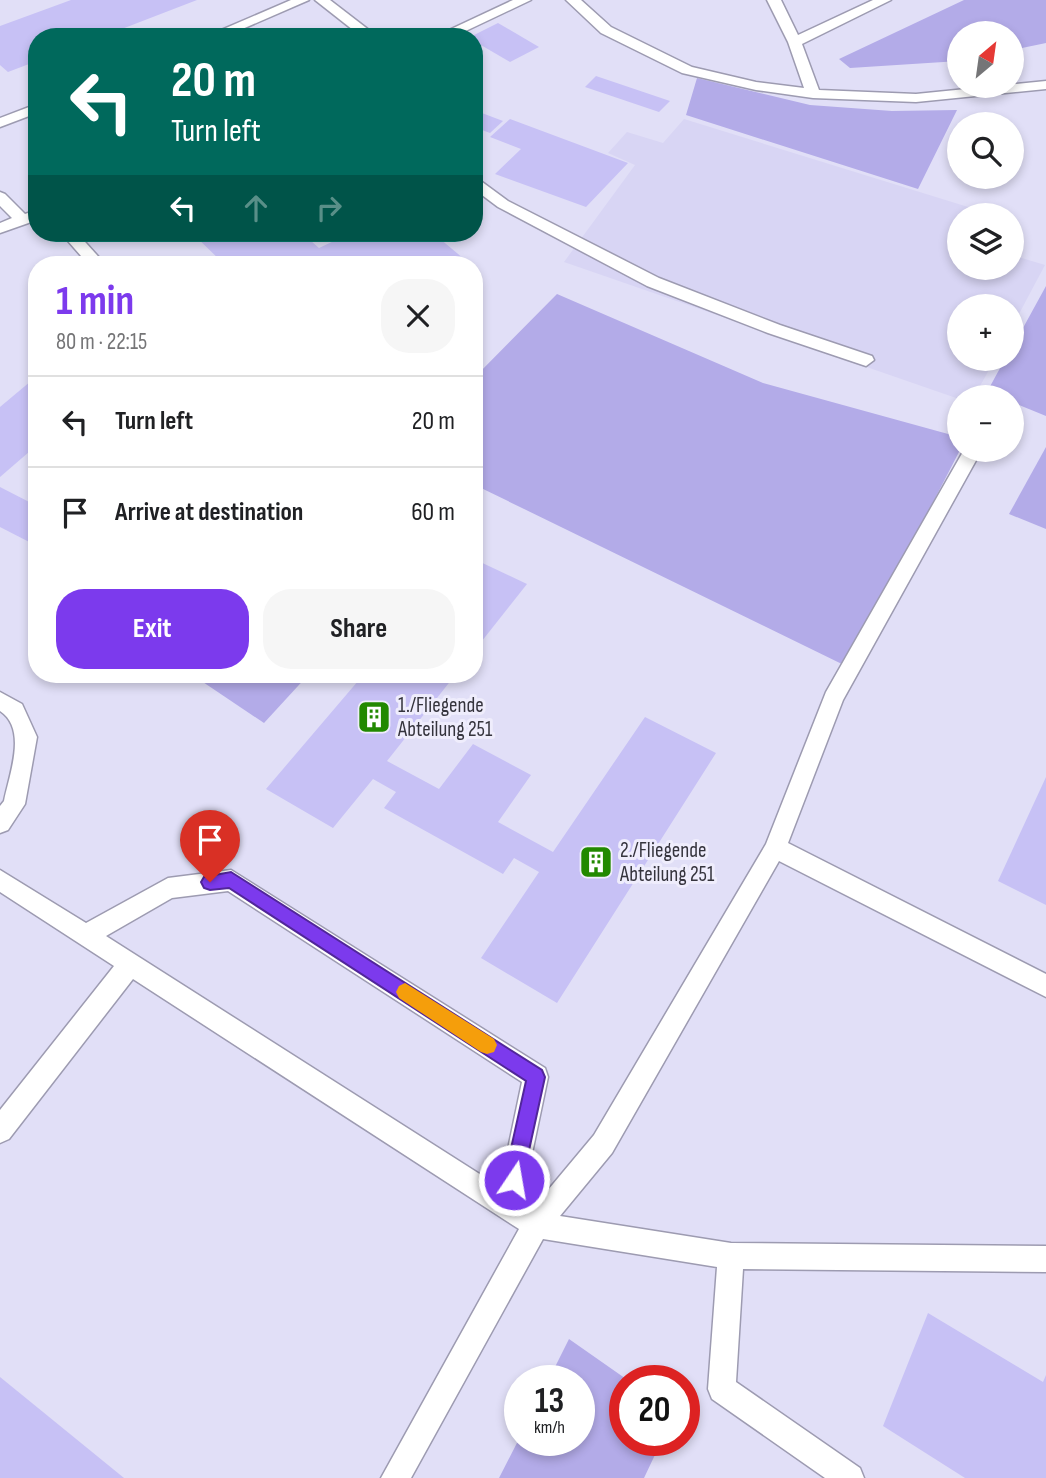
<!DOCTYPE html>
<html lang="en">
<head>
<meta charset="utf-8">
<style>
  :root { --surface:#fff; --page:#f6f6f6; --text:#202124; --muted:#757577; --line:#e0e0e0; --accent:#7c3aed }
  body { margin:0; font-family:"Sofia Sans Condensed",sans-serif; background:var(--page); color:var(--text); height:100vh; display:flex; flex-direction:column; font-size:26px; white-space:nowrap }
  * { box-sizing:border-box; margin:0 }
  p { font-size:23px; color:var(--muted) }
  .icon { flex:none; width:38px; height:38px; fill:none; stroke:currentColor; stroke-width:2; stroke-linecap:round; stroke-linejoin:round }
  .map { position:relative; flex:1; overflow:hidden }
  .details { position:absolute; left:28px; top:256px; width:455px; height:427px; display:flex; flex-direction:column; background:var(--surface); border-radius:28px; box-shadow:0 4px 10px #0003 }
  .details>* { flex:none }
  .hud { position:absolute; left:28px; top:28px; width:455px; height:214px; border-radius:28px; box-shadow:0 4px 10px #0003; background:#00695c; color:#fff; overflow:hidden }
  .needle { width:46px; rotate:29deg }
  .buttons { position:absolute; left:947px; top:21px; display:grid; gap:14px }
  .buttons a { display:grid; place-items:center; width:77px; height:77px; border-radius:50%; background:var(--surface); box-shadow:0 4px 10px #0003; font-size:35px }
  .speed { position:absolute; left:504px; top:1365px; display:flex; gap:14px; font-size:35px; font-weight:700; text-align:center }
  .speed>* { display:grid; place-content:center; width:91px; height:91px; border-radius:50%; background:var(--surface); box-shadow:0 4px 10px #0003; line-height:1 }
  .speed small { font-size:18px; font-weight:400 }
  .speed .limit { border:10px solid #d22; background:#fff; color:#111 }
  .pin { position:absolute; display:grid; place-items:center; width:60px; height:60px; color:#fff; margin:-72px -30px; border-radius:50% 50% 50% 0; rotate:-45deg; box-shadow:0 0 7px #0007 }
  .pin .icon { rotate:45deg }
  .me { position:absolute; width:77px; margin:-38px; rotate:12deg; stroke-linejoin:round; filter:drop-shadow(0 0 5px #0008) }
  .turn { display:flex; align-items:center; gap:24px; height:147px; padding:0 28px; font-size:32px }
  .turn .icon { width:91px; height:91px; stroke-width:2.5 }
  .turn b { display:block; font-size:49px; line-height:60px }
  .lanes { display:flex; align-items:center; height:66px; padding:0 28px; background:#0003; justify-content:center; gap:35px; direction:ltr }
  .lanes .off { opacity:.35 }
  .round { display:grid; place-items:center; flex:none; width:74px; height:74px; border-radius:28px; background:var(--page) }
  .head { display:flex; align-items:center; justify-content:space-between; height:119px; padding:0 28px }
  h1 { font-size:42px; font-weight:700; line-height:52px; color:var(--accent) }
  .primary-button { display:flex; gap:14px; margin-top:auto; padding:14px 28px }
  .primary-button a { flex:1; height:80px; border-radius:28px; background:var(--accent); color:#fff; font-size:28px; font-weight:700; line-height:80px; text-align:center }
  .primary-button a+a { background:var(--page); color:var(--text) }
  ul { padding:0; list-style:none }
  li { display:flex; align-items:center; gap:21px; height:91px; padding:0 28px; border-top:2px solid var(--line) }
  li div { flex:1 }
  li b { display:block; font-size:26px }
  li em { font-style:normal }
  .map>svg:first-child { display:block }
  .built { fill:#d8d5f4 }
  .green { fill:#b3abe8 }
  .building { fill:#c7c1f5 }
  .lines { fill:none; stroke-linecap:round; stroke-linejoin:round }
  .lane-casing { stroke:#9d9bb1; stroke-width:3 }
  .lane { fill:#fff; fill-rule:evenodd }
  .route { fill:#7c3aed; stroke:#51269a; stroke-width:2 }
  .slow { fill:#f59e0b }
  .labels { text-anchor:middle; stroke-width:6; stroke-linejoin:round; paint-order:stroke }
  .poi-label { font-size:21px; fill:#35343d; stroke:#efedfc; text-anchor:start }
</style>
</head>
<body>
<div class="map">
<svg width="1046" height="1478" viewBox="0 0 1046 1478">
  <rect width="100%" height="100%" fill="#e1dff7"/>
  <!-- built -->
  <path class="built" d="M684,119L994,215H959V268H1012V255L1045,265L1012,327V306H959V359H995L974,397L959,399L564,262L635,165L608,153L627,132L663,143Z"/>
  <!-- green -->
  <g class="green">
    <path d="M964,0H1046V43L1012,50V33H959V61L850,68L839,59Z"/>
    <path d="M697,78L810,105L892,111L957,110L918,189L686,115Z"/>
    <path d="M1046,286V416L1012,402V397H999L987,392L1005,359H1012V348Z"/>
    <path d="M557,294L763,383L959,437L960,450L848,667L479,487L474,491V378Z"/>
    <path d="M1046,447V529L1009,514Z"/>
    <path d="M191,674H309L264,723Z"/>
    <path d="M569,1339L629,1381H625V1440H662L644,1478H499L520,1437V1440H579V1381H548Z"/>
  </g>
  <!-- building -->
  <g class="building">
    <path d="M71,0H197L101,37H37V61L8,72L0,65V26Z"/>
    <path d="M498,23L539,47L510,62L474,41V35Z"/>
    <path d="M596,76L670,101L659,112L585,87Z"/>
    <path d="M474,110L503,121L490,133L474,127Z"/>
    <path d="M510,119L628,163L586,207L495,174L521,149L490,137Z"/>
    <path d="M192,233H302L319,248L351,233H433L470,264H224Z"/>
    <path d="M37,376V445L0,477V407Z"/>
    <path d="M0,487L37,506V546L0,527Z"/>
    <path d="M474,559L527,584L474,651Z"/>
    <path d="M364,674H456L387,761L439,789L473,744L531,775L498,822L553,852L645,717L716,753L557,1003L481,958L539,872L514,858L503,874L384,808L396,792L373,779L333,828L266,789Z"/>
    <path d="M1046,777V905L998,881Z"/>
    <path d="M928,1313L1043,1382L1046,1375V1478H965L883,1426Z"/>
    <path d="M0,1377L124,1478H0Z"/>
  </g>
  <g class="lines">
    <defs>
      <g id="lane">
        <path d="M291,0H309L224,37H205Z"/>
        <path d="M315,0H330L378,37H362Z"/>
        <path d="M513,0H531L453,37H434Z"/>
        <path d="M566,0H581L611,27L692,67L756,82L804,88L788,42L767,0H781L798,35L873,0H891L802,44L819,90L916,94L1046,81V89L916,102L813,98L756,90L682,73L601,33Z"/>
        <path d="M37,104V113L0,127V118Z"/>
        <path d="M474,176L508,201L659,278L780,325L872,356L874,360L866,366L860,364L768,333L647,286L498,207L474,189Z"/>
        <path d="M0,192L5,194L25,214L37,210V220L0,233V223L12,218L0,206Z"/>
        <path d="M61,233H77L105,264H88Z"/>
        <path d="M964,450H974L979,455L843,700L788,843L1046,974V997L779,861L612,1153L560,1216L731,1243L1046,1246V1272L743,1269L736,1382L860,1468L864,1478H825L712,1399L708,1389L717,1267L543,1239L411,1478H381L519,1229L133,979L9,1139L0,1143V1110L114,966L0,892V870L86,923L168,878L231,870L545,1068L548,1077L522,1201L533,1208L594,1135L766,844L826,692ZM228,891L522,1082L500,1187L106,936L172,898Z"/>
        <path d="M0,692L22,704L37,737L25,804L8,830L0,833V806L4,801C9,775 28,729 0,711Z"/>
      </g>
    </defs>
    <!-- lane casing -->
    <use href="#lane" class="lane-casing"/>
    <!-- lane -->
    <use href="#lane" class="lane"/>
  </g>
  <!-- route -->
  <path class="route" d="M231,872L542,1070L545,1077L521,1187L514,1190L507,1187L504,1180L526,1081L229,888L210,890L204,888L201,882L204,877Z"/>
  <!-- slow -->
  <path class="slow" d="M405,983L494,1039L497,1045L494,1052L487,1054L481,1052L399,998L396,992L399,986Z"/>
  <!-- icons -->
  <defs>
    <symbol id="building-square" viewBox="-11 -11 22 22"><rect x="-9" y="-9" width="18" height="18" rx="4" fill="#228900" stroke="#efedfc"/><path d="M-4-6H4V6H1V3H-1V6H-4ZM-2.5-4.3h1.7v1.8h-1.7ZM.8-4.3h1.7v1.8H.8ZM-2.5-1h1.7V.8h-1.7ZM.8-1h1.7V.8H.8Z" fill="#fff"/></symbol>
  </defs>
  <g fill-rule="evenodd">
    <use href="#building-square" x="355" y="698" width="38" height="38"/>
    <use href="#building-square" x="577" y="843" width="38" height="38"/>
  </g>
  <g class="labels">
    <!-- poi labels -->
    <g class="poi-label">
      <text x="398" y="712">1./Fliegende<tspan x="398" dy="24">Abteilung 251</tspan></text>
      <text x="620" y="857">2./Fliegende<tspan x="620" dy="24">Abteilung 251</tspan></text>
    </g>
  </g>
</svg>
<div class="buttons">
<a><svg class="needle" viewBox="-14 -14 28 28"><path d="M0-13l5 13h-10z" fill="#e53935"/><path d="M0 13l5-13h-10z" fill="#757577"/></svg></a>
<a><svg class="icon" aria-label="search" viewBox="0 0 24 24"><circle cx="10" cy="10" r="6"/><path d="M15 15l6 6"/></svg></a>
<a><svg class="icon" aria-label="layers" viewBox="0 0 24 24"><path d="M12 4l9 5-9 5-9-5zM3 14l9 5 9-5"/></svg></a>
<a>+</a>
<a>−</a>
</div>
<div class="speed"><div>13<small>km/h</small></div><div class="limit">20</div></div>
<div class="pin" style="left:210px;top:882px;background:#d93025"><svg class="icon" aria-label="arrive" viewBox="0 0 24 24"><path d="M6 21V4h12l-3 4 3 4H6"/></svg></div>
<svg class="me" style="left:514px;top:1180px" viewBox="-20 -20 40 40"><circle r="17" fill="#7c3aed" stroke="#fff" stroke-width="3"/><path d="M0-11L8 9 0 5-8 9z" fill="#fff"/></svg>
<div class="hud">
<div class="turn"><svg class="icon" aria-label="left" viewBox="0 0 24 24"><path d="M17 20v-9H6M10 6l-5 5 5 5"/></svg><div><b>20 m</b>Turn left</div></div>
<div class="lanes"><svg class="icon" aria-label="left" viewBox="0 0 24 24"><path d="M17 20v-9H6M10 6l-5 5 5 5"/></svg><svg class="icon off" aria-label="ahead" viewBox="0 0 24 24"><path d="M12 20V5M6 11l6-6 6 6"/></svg><svg class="icon off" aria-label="right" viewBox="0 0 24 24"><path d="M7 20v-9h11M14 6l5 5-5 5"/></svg></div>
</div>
<section class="details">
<div class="head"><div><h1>1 min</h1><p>80 m · 22:15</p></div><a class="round"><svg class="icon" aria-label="close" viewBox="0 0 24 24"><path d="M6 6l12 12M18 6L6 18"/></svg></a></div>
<ul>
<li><svg class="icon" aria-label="left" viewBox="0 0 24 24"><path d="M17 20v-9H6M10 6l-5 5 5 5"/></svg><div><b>Turn left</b></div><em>20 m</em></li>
<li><svg class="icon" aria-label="arrive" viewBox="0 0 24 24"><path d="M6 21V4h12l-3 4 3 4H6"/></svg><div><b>Arrive at destination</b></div><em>60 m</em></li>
</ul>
<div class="primary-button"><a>Exit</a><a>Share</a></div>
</section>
</div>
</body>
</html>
